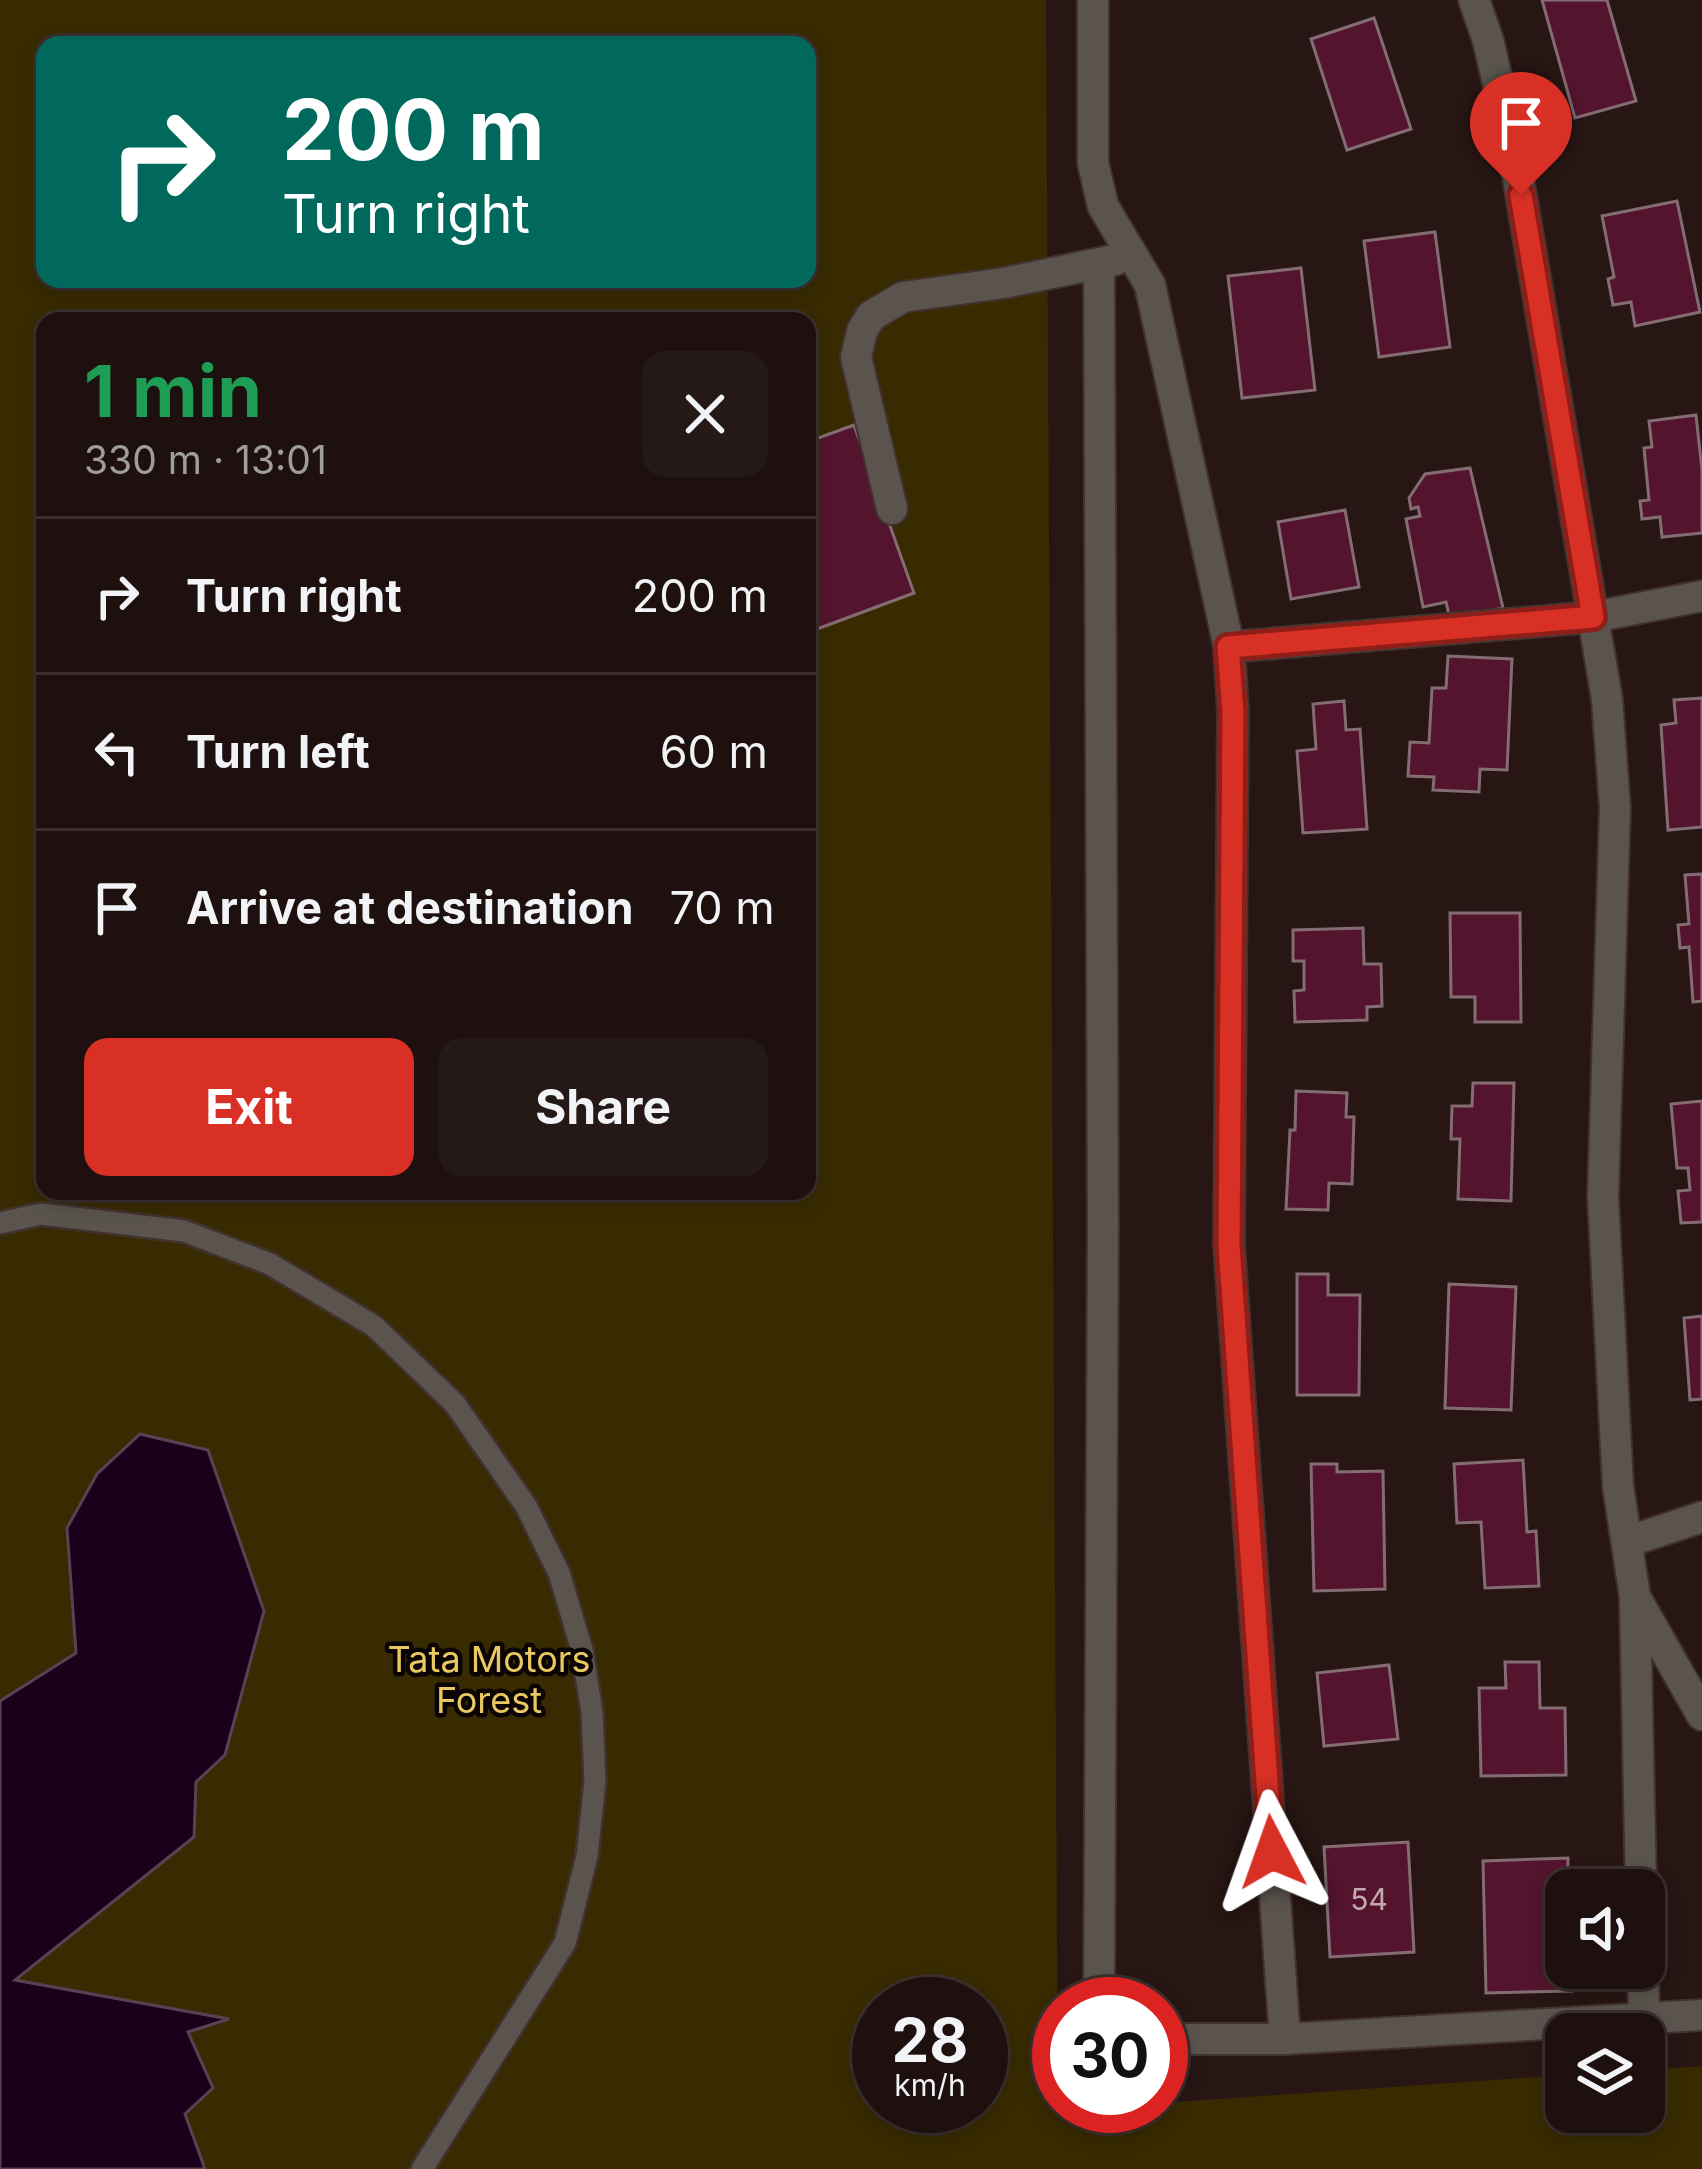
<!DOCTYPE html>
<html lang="en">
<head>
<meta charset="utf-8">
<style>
  :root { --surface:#1d100e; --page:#251917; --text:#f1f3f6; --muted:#a09d9e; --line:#3b302e; --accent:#d93025 }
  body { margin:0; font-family:Inter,sans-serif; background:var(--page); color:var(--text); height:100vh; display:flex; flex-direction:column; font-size:45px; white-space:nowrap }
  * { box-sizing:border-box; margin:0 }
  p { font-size:39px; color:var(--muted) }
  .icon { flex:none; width:66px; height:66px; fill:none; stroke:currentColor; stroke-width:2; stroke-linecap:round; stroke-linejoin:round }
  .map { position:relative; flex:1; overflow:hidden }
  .side { position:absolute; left:36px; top:312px; width:780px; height:888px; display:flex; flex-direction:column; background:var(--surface); border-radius:24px; box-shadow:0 6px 18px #0003,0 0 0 3px var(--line) }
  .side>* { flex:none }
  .hud { position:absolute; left:36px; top:36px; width:780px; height:252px; border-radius:24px; box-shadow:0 6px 18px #0003,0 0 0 3px var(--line); background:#00695c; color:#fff; overflow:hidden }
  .buttons { position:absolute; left:1545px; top:1869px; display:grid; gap:24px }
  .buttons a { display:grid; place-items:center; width:120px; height:120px; border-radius:24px; background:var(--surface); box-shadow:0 6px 18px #0003,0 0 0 3px var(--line); font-size:60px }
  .speed { position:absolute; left:852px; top:1977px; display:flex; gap:24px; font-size:60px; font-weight:700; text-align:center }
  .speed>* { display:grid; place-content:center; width:156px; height:156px; border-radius:50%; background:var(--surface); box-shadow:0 6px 18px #0003,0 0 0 3px var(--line); line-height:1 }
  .speed small { font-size:30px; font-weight:400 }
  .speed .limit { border:18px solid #d22; background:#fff; color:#111 }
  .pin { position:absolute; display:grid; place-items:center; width:102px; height:102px; color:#fff; margin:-123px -51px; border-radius:50% 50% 50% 0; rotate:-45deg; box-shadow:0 0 12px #0007 }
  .pin .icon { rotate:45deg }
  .me { position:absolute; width:132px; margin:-66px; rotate:356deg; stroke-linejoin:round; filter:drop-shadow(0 0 9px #0008) }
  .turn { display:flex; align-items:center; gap:42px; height:252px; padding:0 48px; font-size:54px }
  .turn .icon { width:156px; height:156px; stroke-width:2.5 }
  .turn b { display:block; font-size:84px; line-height:102px }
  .round { display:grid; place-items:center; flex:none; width:126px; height:126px; border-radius:24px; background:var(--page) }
  .summary { display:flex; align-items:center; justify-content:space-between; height:204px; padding:0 48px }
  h1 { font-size:72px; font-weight:700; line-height:90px; color:#1e9e55 }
  .cta { display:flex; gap:24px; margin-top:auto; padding:24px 48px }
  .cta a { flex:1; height:138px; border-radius:24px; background:var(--accent); color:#fff; font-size:48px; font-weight:700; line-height:138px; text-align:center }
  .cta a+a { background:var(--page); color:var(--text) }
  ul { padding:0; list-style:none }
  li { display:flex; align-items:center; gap:36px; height:156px; padding:0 48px; border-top:3px solid var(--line) }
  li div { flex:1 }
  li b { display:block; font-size:45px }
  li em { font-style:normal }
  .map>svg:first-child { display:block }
  .green { fill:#382b01; fill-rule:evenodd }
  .water { fill:#1a001a; stroke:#584253; stroke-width:3 }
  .building { fill:#54142e; stroke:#836d73; stroke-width:3 }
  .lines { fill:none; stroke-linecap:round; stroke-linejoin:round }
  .service-casing { stroke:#42322f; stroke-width:26 }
  .minor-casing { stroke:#42322f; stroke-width:34 }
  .service { stroke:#5b544e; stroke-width:21 }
  .minor { stroke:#5b544e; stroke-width:30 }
  .route-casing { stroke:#8d1f18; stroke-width:30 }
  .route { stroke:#d93025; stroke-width:21 }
  .labels { text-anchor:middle; stroke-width:9; stroke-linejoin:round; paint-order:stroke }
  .number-label { font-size:30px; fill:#c3aaae }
  .park-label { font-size:36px; fill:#eac861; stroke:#0b0404 }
</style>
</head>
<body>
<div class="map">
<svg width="1702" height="2169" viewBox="0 0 1702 2169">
  <rect width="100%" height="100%" fill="#271613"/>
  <!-- green -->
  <path class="green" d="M0,0H1046L1058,2109L1161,2106V2103L1566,2075V2112H1644V2070L1702,2066V2169H0ZM45,45H807V279H45ZM45,321H807V1191H45ZM879,2004H981V2106H879Z"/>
  <!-- water -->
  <path class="water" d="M140,1434L208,1450L264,1611L225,1755L196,1782L194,1837L15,1980L229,2019L188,2032L213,2088L185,2114L205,2169H0V1701L76,1653L67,1528L97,1474Z"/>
  <!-- building -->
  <g class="building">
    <path d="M1542,0H1607L1636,101L1575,118Z"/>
    <path d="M1374,18L1411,129L1347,150L1311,39Z"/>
    <path d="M1677,201L1700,312L1635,326L1631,302L1613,305L1608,279L1614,277L1602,216Z"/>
    <path d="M1435,232L1450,347L1379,357L1364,241Z"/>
    <path d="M1301,268L1315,390L1242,398L1228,276Z"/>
    <path d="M1696,415L1702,470V533L1662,537L1660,517L1642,519L1640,501L1649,500L1644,448L1652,447L1649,421Z"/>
    <path d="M854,425L914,593L809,632L807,442Z"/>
    <path d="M1470,468L1503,608L1450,619L1446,602L1423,607L1406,519L1420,516L1418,507L1411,509L1409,498L1425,474Z"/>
    <path d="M1345,510L1359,587L1291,599L1278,522Z"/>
    <path d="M1448,656L1512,659L1507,770L1480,769L1479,792L1433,790L1434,777L1408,776L1410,742L1429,743L1432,688H1446Z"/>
    <path d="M1702,698V827L1668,830L1661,725L1676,723L1674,700Z"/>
    <path d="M1344,701L1346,730L1360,729L1367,829L1303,833L1297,751L1316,749L1313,704Z"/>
    <path d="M1702,874V1001L1693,1002L1689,947L1680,948L1678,925L1689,924L1685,875Z"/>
    <path d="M1450,913H1520L1521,1022H1475V997H1451Z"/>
    <path d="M1363,928L1364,964H1381L1382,1006L1367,1007V1020L1295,1022L1294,991L1304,990V961H1293V930Z"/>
    <path d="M1473,1083H1514L1511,1201L1458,1199L1460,1139H1451L1452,1106H1472Z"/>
    <path d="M1296,1091L1347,1093L1346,1117H1354L1352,1184L1329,1183L1328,1210L1286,1209L1290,1130H1295Z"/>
    <path d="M1702,1101V1222L1681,1223L1678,1191L1690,1190L1688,1168H1677L1671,1104Z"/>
    <path d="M1297,1274H1328V1295H1360L1359,1395H1297Z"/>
    <path d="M1449,1284L1516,1287L1511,1410L1445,1408Z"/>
    <path d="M1702,1316V1399L1690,1400L1684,1318Z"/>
    <path d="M1523,1460L1527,1532L1536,1531L1539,1586L1485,1588L1481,1522L1457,1523L1454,1464Z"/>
    <path d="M1311,1464H1337V1472L1383,1471L1385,1589L1314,1591Z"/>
    <path d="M1505,1662H1539L1540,1708H1565L1566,1775L1481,1776L1479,1688H1506Z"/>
    <path d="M1389,1665L1398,1739L1324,1746L1317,1673Z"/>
    <path d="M1408,1842L1414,1952L1330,1957L1324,1847Z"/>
    <path d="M1568,1858L1566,1968H1572V1991L1486,1993L1483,1861Z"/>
  </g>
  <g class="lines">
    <defs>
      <path id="service" d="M0,1223L41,1214L184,1231L270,1264L374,1326L455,1404L526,1506L559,1573L582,1650L592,1712L595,1781L587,1856L565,1943L422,2169"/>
      <g id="minor">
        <path d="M1093,0V163L1103,206L1150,285L1229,647L1233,711L1229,1245L1285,2039"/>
        <path d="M1474,0L1488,40L1513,148L1607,699L1615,808L1603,1197L1618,1486L1635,1597L1702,1715"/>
        <path d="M1099,264L1103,1227L1099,2004"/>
        <path d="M892,509L856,357L862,331L871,316L903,297L1004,283L1115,260"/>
        <path d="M1229,647L1593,617L1702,596"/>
        <path d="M1627,1542L1702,1517"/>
        <path d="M1635,1602L1641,1890"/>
        <path d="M1643,1968L1644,2019"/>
        <path d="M1161,2039H1285L1702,2015"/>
      </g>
    </defs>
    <!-- service casing -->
    <use href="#service" class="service-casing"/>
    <!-- minor casing -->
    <use href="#minor" class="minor-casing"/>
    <!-- service -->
    <use href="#service" class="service"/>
    <!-- minor -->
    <use href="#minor" class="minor"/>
  </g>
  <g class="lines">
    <defs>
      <path id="route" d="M1272,1852L1229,1245L1233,711L1228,647L1593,617L1521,195"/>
    </defs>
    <!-- route casing -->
    <use href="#route" class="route-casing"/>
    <!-- route -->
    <use href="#route" class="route"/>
  </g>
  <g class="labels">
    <!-- number labels -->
    <g class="number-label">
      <text x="1369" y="1910">54</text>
    </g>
    <!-- park labels -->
    <g class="park-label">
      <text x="489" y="1672">Tata Motors<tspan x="489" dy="41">Forest</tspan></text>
    </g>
  </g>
</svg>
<div class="buttons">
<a><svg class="icon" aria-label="sound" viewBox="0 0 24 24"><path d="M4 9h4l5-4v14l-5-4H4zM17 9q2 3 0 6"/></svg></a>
<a><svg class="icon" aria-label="layers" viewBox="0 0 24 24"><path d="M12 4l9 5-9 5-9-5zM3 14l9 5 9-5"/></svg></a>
</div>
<div class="speed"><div>28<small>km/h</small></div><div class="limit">30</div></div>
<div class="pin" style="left:1521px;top:195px;background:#d93025"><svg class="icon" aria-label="arrive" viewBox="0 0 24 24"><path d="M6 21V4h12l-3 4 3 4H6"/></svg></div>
<svg class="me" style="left:1272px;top:1852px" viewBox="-20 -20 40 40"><path d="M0-17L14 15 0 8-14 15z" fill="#d93025" stroke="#fff" stroke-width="4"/></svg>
<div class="hud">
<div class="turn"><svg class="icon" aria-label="right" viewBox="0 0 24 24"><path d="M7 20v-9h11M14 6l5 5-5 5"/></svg><div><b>200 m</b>Turn right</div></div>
</div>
<section class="side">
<div class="summary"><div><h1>1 min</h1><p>330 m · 13:01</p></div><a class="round"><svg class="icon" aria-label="close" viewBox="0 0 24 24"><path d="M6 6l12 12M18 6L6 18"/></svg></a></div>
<ul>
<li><svg class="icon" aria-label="right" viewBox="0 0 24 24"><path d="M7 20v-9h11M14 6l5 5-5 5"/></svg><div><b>Turn right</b></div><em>200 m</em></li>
<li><svg class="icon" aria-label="left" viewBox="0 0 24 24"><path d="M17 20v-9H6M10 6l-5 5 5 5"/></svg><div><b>Turn left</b></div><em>60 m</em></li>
<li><svg class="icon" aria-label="arrive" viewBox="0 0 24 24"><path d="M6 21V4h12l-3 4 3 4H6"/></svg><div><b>Arrive at destination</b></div><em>70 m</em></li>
</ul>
<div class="cta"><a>Exit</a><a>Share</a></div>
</section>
</div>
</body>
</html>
